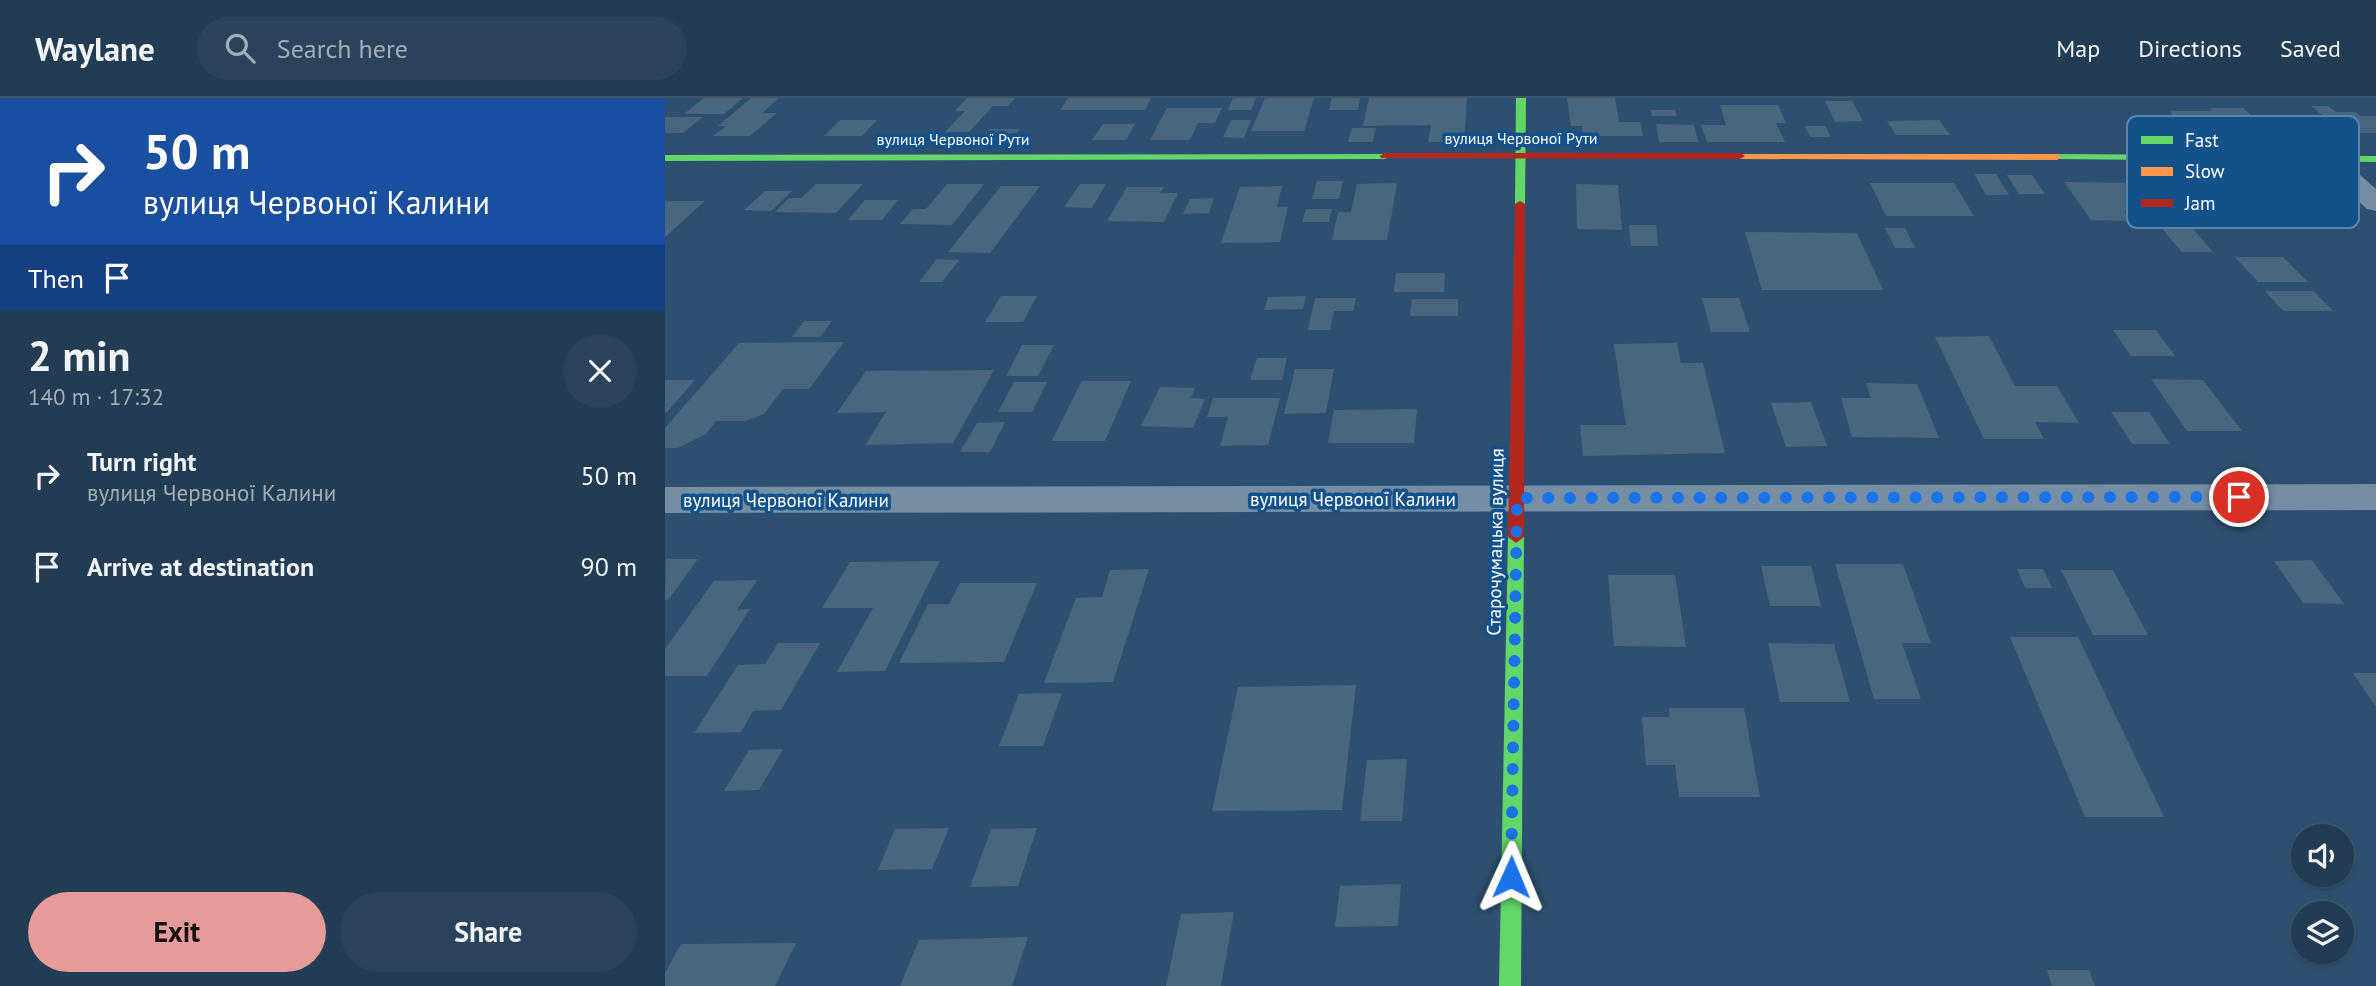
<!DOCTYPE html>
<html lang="en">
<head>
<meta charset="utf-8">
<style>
  :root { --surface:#223c54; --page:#2a435a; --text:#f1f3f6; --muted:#a2adb8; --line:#3f566b; --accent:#e69b98 }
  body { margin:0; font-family:"PT Sans",sans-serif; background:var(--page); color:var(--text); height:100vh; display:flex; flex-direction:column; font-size:26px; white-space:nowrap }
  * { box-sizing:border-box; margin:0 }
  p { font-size:23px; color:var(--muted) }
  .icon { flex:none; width:38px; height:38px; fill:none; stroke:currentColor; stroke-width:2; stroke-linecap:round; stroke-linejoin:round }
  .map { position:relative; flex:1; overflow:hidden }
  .side { display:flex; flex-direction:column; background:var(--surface); width:665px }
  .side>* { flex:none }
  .top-card { background:#1a4fa0; color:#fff; overflow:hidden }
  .fabs { position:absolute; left:1626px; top:726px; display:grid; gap:14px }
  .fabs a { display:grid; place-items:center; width:63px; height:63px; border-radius:50%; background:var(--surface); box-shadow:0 2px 5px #0004,0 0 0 2px var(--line); font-size:35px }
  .pin { position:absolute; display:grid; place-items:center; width:60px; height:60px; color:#fff; margin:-30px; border:4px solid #fff; border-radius:50%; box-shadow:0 2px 7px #0007 }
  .me { position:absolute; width:77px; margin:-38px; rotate:1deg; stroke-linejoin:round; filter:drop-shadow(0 0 5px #0008) }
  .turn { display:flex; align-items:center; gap:24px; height:147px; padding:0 28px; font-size:32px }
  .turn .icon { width:91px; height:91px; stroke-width:2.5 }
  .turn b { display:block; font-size:49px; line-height:60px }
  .then { display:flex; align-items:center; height:66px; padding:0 28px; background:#0003; gap:14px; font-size:26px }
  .round { display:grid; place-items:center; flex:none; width:74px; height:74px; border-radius:37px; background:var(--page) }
  .headline { display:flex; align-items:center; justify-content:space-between; height:119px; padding:0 28px }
  h1 { font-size:42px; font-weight:800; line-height:52px }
  .button { display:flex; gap:14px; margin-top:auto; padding:14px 28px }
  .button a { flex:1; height:80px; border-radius:42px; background:var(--accent); color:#111; font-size:28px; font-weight:800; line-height:80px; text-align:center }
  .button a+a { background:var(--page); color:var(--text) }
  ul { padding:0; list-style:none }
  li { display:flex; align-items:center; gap:21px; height:91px; padding:0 28px }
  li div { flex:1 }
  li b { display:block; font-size:26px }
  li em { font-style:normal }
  header { display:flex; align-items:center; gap:42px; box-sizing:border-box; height:98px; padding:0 35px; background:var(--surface); border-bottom:2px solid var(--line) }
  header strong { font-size:33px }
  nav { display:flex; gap:38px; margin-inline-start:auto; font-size:24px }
  .search { width:490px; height:63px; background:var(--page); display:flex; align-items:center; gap:18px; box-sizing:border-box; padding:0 24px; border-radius:38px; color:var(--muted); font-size:26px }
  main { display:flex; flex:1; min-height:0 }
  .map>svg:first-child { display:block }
  .building { fill:#4a657e }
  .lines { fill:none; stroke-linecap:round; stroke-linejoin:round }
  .street { fill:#758ea4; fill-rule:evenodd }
  .fast { fill:#63d668; fill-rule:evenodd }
  .slow { fill:#ff974d; fill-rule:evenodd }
  .jam { fill:#b3261e; fill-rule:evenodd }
  .route { stroke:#1a73e8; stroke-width:12; stroke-dasharray:0 21.6 }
  .labels { text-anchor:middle; stroke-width:7; stroke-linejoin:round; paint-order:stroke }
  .far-street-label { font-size:16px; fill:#fff; stroke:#13518b }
  .street-label { font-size:19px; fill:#fff; stroke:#13518b }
  .key { fill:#13518b; stroke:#5a85ae; stroke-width:2 }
  .key-label { font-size:19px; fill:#fff }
</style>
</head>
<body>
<header>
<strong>Waylane</strong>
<div class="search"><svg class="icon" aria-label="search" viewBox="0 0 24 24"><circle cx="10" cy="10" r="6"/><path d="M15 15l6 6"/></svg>Search here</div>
<nav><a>Map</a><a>Directions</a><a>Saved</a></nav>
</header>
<main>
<section class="side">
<div class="top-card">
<div class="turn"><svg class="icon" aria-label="right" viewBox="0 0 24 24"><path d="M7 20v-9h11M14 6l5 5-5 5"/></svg><div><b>50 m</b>вулиця Червоної Калини</div></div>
<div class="then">Then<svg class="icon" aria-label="arrive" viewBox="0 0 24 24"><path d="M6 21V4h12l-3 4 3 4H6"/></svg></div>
</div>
<div class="headline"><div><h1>2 min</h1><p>140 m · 17:32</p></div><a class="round"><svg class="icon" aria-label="close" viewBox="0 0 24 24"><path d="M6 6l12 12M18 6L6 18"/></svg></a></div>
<ul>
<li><svg class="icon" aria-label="right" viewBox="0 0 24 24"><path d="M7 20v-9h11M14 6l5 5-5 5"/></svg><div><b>Turn right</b><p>вулиця Червоної Калини</p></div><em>50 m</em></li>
<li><svg class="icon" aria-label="arrive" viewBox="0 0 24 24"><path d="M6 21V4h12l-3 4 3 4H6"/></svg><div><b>Arrive at destination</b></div><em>90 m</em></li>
</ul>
<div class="button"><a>Exit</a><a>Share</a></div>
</section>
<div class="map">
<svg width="1711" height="888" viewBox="0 0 1711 888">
  <rect width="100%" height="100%" fill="#2e5070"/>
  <!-- building -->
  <g class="building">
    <path d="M39,0H78L59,16H19Z"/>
    <path d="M86,0H114L97,15H112L85,38H48L61,28H53Z"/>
    <path d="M302,0H350L343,8H328L304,34H280L300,13H290Z"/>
    <path d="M403,0H486L480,12H395Z"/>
    <path d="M568,0H591L586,12H563Z"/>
    <path d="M600,0H649L639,33H586Z"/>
    <path d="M667,0H695L693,12H664Z"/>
    <path d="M704,0H802L799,44H763L766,27L698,28Z"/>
    <path d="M902,0H950L954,24H975L978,38H918L917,28H906Z"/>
    <path d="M1160,3H1187L1198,23L1170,24Z"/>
    <path d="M1055,7H1113L1121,25H1111L1120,44H1042L1036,27H1061Z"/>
    <path d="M1646,8H1663L1671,14H1690L1696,18H1711V35H1679Z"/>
    <path d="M502,10H557L550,25H533L525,42H485Z"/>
    <path d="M1544,10H1578L1607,36L1525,35L1504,13H1548Z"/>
    <path d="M986,12H1010L1012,18H987Z"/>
    <path d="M0,19H38L18,35H0Z"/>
    <path d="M175,22H212L197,38H159Z"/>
    <path d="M566,22H586L579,40L558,39Z"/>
    <path d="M1274,22L1285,37H1231L1222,23Z"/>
    <path d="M438,26H470L461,42H427Z"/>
    <path d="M991,26L1029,27L1033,44H994Z"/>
    <path d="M1140,28H1160L1166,39H1145Z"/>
    <path d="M687,30H711L708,44H683Z"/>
    <path d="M324,31H355L344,44H313Z"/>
    <path d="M1309,76H1331L1344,97H1321Z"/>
    <path d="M1342,77H1367L1380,96H1354Z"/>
    <path d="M652,83H678L674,101H647Z"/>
    <path d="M1399,84L1471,85L1486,103H1470L1478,114L1459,113L1466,123L1426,122Z"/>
    <path d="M732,85L722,142H667L673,114H686L692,86Z"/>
    <path d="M1205,85H1289L1309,118H1221Z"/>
    <path d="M151,86H198L171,115L110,114L124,100H136Z"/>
    <path d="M282,86H319L287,127L235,126L248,111H261Z"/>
    <path d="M415,86H441L427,110L399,109Z"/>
    <path d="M911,86L953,87L957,132L912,131Z"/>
    <path d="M336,88H375L325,155L283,154Z"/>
    <path d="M617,88L612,109H623L615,144L556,145L575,89Z"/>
    <path d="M462,89H499L495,95H513L499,124L442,123Z"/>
    <path d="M100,93H127L106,113L79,112Z"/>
    <path d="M549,100L544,115L518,116L525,101Z"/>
    <path d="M200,102H233L217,122H183Z"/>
    <path d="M0,103H40L0,139Z"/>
    <path d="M641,111H667L664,124H637Z"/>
    <path d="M1493,126H1524L1548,154H1517Z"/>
    <path d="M964,127H991L993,148H966Z"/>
    <path d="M1220,130H1240L1250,150H1230Z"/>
    <path d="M1080,134L1192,135L1218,192H1097Z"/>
    <path d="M1570,159H1618L1643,184H1593Z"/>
    <path d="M272,161L294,162L277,184H254Z"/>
    <path d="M731,175H780L779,194H729Z"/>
    <path d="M1600,193H1648L1668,213H1618Z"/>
    <path d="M336,198H372L358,224H320Z"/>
    <path d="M641,198L638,211L599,212L603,199Z"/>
    <path d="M650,200H691L688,213H669L665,232H643Z"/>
    <path d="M1037,200H1074L1085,234H1046Z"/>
    <path d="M747,201H793V218H745Z"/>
    <path d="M139,223H167L155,239H127Z"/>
    <path d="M1448,232H1491L1510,258H1466Z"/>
    <path d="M1324,238L1350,288H1392L1414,325L1370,324L1379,341H1319L1270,239Z"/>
    <path d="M179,244L144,291H118L99,316L81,323H51L41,336L13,350H0V330L74,245Z"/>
    <path d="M1012,245L1016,265H1038L1060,355L918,358L915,327H961L949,246Z"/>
    <path d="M357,247H389L373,278H341Z"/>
    <path d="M592,260H622L617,282H585Z"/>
    <path d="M630,271H669L661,315L619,316Z"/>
    <path d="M329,272L288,345L200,347L221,314L172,315L201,273Z"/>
    <path d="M1486,281L1538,282L1577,333H1522Z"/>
    <path d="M0,282H30L0,316Z"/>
    <path d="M417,283H466L440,343H387Z"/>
    <path d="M349,284H382L367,314H333Z"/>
    <path d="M1201,285L1252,286L1274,340L1187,339L1176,300H1206Z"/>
    <path d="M495,289L530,290L526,300L540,301L528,330L476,328Z"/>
    <path d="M548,300H615L603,347L555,348L563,319H542Z"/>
    <path d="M1146,304L1162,348L1121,349L1106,305Z"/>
    <path d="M752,311L749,345H663L669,312Z"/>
    <path d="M1446,314H1484L1505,346H1467Z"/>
    <path d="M340,324L325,354H295L312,325Z"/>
    <path d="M1,461H33L3,502H0Z"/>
    <path d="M1647,462L1679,506L1638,505L1609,463Z"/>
    <path d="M275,463L220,573L172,574L208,510H157L185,464Z"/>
    <path d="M1170,466H1238L1266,545H1237L1256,601H1209Z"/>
    <path d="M1096,468H1146L1156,508H1105Z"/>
    <path d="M484,471L448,584L379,585L411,500L437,499L445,472Z"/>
    <path d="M1352,471H1378L1387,490H1360Z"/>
    <path d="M1396,472H1448L1483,537H1428Z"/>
    <path d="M943,477H1010L1021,549L949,548Z"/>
    <path d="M92,482L72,512L85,511L42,578H0V551L49,483Z"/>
    <path d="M295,485H372L339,564L234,565L263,506H284Z"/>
    <path d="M1345,539H1413L1499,719H1420Z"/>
    <path d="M113,545H155L116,612L88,613L76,634L29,635L73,567L100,566Z"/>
    <path d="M1103,545L1169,546L1185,604H1115Z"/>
    <path d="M1688,575H1711V609Z"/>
    <path d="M691,587L677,712L547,713L573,589Z"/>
    <path d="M397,595L378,648H334L354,596Z"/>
    <path d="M1004,610H1079L1095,699H1014L1010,667H981L977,619H1005Z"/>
    <path d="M118,651L94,692L59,693L84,652Z"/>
    <path d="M742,661L737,723H695L702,662Z"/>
    <path d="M284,730L267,771L213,772L230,731Z"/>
    <path d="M372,730L353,788L305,789L326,731Z"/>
    <path d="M736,786L733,828L670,829L675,788Z"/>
    <path d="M569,814L556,888H501L516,816Z"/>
    <path d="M363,839L347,888H235L254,842Z"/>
    <path d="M131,845L110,888H0V875L16,846Z"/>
    <path d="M1382,872H1424L1430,888H1387Z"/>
  </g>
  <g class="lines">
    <!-- street -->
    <g class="street">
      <path d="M1662,54L1671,56L1711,91V113L1702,111L1653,66L1650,61L1653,56Z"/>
      <path d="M1711,386V412L0,415V389Z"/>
    </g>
    <!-- fast -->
    <g class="fast">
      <path d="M851,0H861L860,106L855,109L850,106Z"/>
      <path d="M724,56L725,58L720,61L0,63V57Z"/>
      <path d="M1392,56L1711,58V64L1388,61V57Z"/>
      <path d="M851,433L859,439L856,888H834L843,439Z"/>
    </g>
    <!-- slow -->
    <path class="slow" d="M1071,56H1392L1397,59L1392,62L1075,61L1070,58Z"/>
    <!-- jam -->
    <g class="jam">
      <path d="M720,55H1075L1080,58L1075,61L716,60L715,58Z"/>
      <path d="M855,103L860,106L859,439L851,445L843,439L850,106Z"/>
    </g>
  </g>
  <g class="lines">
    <!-- route -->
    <path class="route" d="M846,779L852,400L1574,399"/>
  </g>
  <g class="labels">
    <!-- far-street labels -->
    <g class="far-street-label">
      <text x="856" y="46">вулиця Червоної Рути</text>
      <text x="288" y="47">вулиця Червоної Рути</text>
    </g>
    <!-- street labels -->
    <g class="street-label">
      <text x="688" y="408">вулиця Червоної Калини</text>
      <text x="121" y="409">вулиця Червоної Калини</text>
      <text transform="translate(830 444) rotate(-89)" y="7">Старочумацька вулиця</text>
    </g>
  </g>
  <!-- legend -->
  <rect x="1462" y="18" width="232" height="112" rx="10" class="key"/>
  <rect x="1476" y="38" width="32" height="8" fill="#63d668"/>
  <rect x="1476" y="69" width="32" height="9" fill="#ff974d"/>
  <rect x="1476" y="101" width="32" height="8" fill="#b3261e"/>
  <g class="key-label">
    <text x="1520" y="49">Fast</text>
    <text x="1520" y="80">Slow</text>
    <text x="1520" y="112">Jam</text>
  </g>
</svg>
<div class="fabs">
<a><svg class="icon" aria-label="sound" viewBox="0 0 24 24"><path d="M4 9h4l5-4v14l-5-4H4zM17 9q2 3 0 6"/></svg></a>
<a><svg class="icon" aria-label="layers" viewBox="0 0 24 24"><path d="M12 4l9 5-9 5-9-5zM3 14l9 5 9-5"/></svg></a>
</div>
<div class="pin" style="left:1574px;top:399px;background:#d93025"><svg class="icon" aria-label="arrive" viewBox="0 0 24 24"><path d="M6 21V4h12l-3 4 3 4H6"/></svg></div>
<svg class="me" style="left:846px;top:779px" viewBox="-20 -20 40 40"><path d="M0-17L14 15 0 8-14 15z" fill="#1a73e8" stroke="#fff" stroke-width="4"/></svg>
</div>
</main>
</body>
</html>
